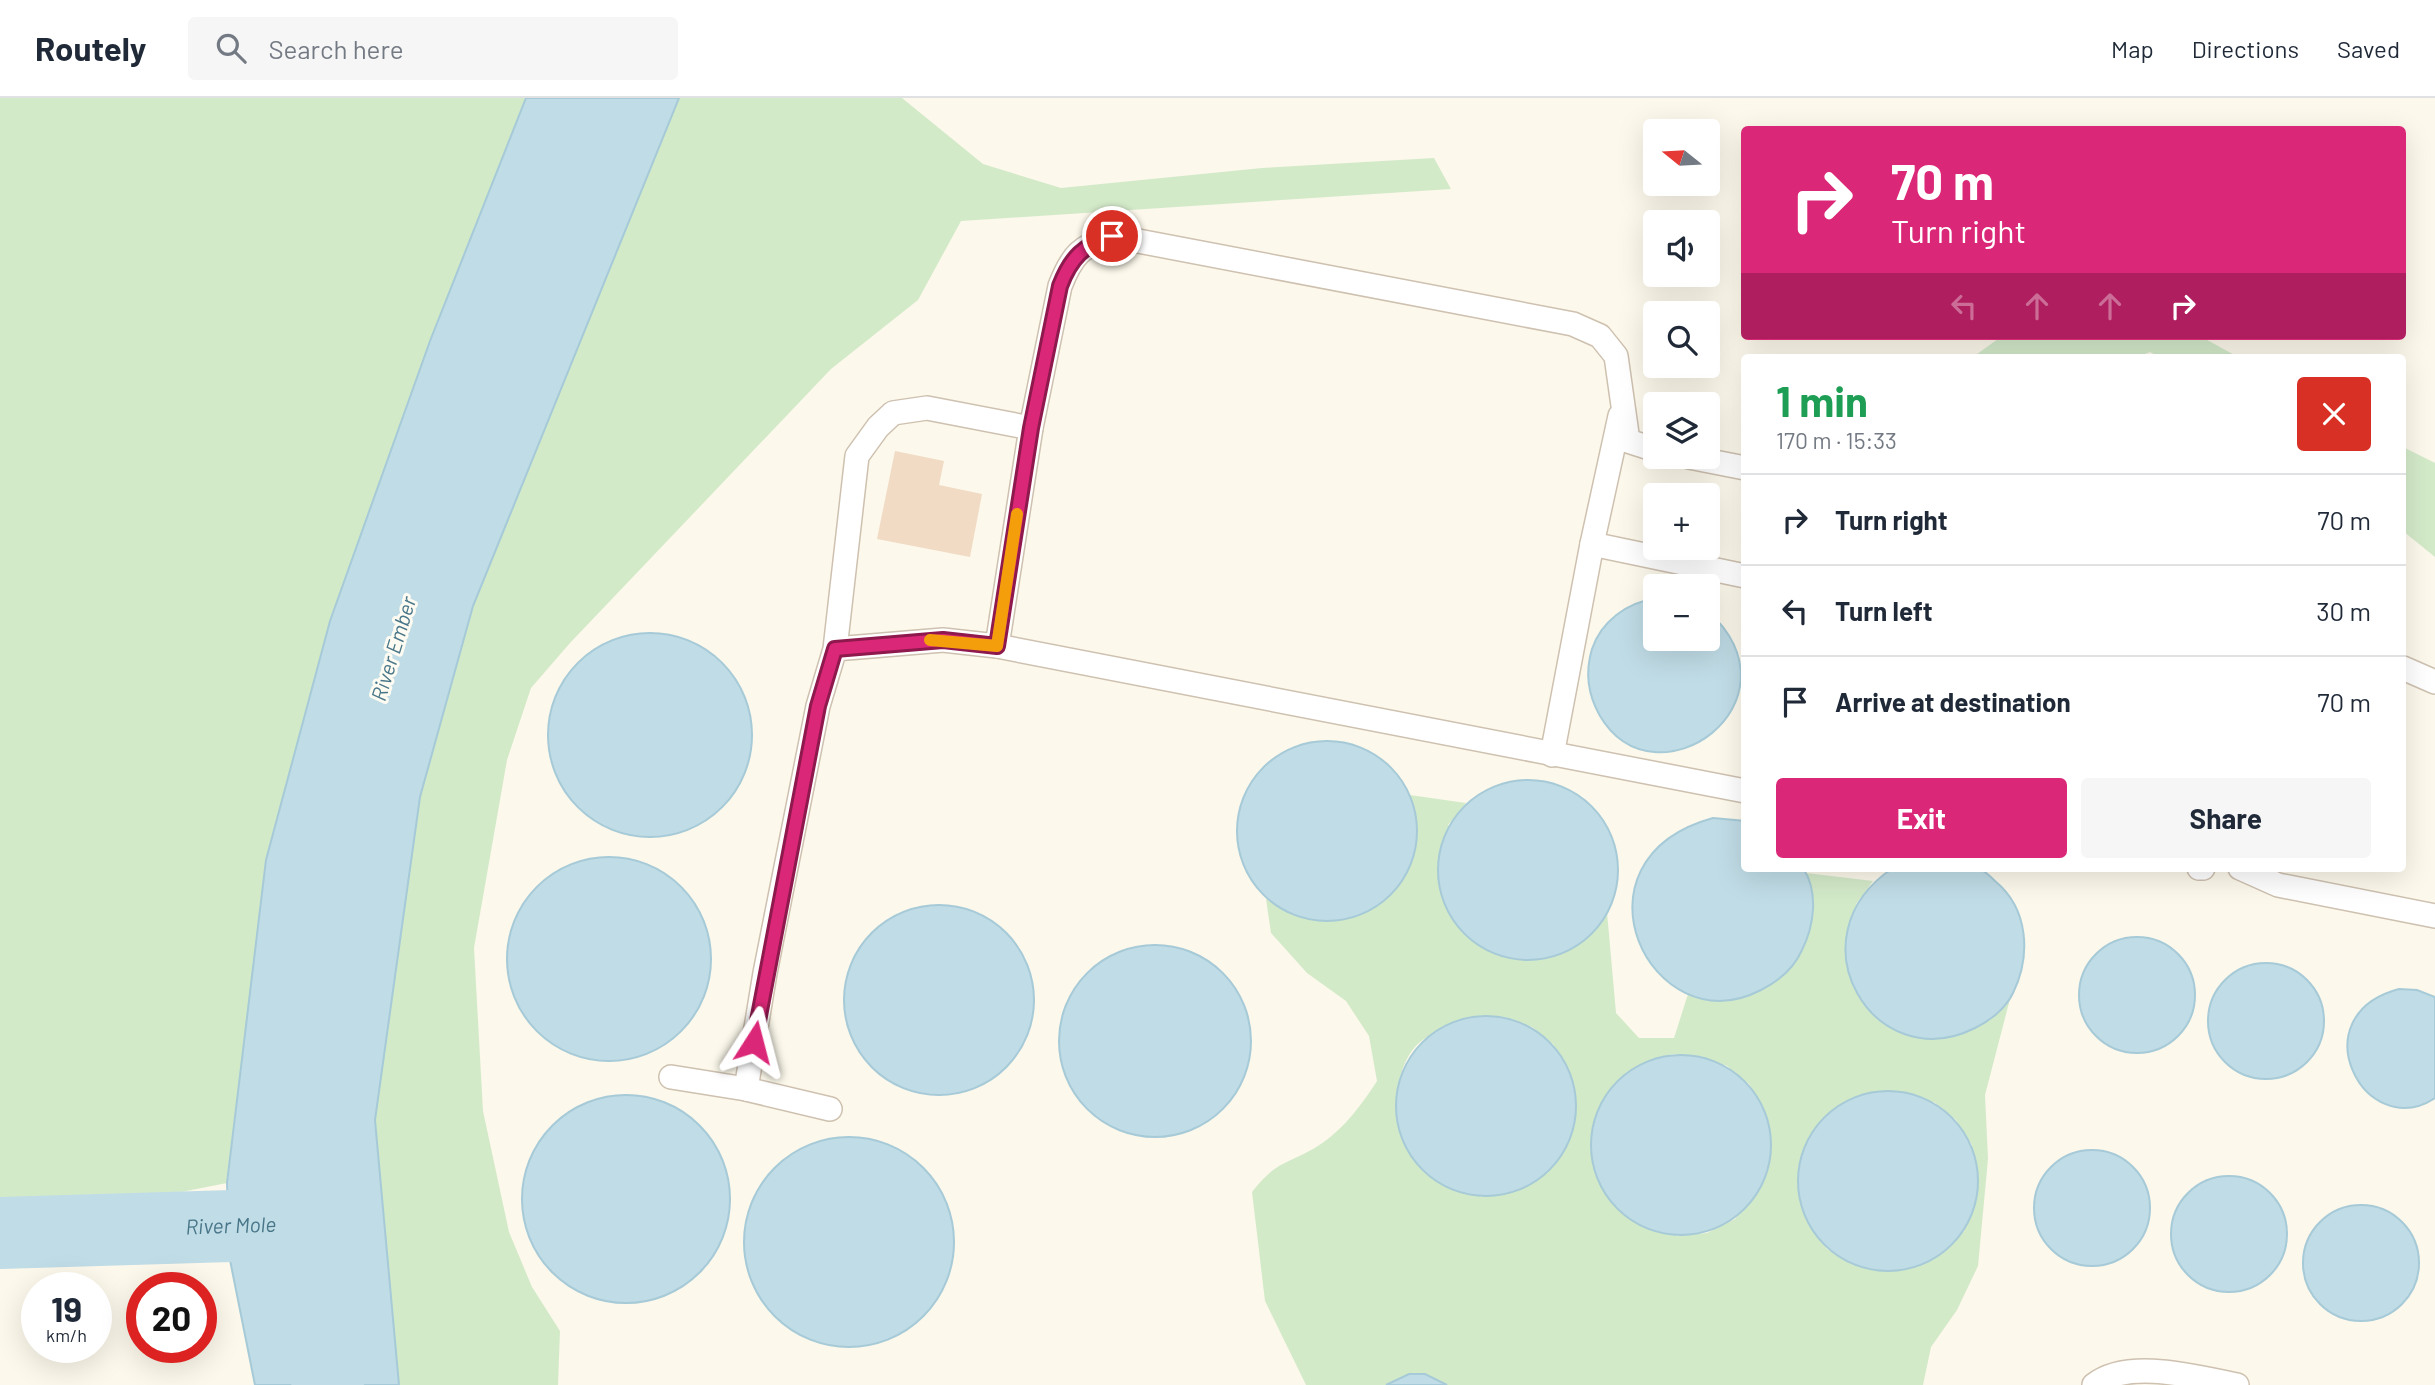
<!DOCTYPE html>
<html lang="en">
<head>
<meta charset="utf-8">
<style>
  :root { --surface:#fff; --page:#f6f6f7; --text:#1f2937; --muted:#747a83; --line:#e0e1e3; --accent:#db2777 }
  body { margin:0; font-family:Barlow,sans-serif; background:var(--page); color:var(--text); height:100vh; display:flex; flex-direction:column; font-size:26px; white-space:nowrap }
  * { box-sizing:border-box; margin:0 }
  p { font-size:23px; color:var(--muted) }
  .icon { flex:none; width:38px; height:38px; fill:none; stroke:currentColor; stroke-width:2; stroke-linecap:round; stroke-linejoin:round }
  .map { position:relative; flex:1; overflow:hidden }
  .sheet { position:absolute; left:1741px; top:256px; width:665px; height:518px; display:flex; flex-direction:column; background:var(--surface); border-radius:7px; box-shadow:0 7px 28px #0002 }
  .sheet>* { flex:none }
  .top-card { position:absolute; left:1741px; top:28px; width:665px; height:214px; border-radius:7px; box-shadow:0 7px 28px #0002; background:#db2777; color:#fff; overflow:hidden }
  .needle { width:46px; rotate:288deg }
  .controls { position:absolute; left:1643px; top:21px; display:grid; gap:14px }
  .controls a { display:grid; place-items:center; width:77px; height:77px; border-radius:7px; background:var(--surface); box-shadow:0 7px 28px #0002; font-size:35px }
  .speed { position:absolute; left:21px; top:1174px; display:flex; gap:14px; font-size:35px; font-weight:700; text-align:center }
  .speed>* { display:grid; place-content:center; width:91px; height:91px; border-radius:50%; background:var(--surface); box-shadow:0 7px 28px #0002; line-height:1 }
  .speed small { font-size:18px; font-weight:400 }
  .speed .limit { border:10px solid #d22; background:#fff; color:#111 }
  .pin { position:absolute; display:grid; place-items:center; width:60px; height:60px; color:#fff; margin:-30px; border:4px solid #fff; border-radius:50%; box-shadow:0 2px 7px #0007 }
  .me { position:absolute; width:77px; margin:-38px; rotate:9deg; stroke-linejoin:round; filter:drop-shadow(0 0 5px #0008) }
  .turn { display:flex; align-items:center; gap:24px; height:147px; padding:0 35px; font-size:32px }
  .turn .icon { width:91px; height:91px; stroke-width:2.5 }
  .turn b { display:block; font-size:49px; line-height:60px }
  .lanes { display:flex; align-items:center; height:66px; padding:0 35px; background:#0003; justify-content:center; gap:35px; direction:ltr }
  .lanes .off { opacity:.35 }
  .round { display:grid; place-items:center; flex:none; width:74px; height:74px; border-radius:7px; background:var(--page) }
  .headline { display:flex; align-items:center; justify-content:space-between; height:119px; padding:0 35px }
  h1 { font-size:42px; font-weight:700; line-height:52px; color:#1e9e55 }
  .cta { display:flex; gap:14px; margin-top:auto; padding:14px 35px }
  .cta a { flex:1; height:80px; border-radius:7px; background:var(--accent); color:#fff; font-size:28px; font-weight:700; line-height:80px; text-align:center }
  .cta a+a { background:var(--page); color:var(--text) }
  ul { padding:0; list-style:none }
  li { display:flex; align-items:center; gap:21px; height:91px; padding:0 35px; border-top:2px solid var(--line) }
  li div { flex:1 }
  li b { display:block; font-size:26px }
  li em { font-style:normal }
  header { display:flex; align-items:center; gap:42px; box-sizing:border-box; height:98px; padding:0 35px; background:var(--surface); border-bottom:2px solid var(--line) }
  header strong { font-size:33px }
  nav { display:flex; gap:38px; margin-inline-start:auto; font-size:24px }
  .search { width:490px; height:63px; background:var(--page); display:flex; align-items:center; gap:18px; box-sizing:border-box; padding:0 24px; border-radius:7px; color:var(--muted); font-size:26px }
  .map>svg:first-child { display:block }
  .green { fill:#d3eac9; fill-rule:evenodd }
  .water { fill:#c0dce6; stroke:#a6cad7; stroke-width:2 }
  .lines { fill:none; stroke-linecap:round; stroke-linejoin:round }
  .river { stroke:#c0dce6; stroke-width:72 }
  .building { fill:#f1dbc4 }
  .service-casing { stroke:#cec1b0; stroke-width:26 }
  .service { stroke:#fff; stroke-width:23 }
  .route-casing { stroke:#8e194d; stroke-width:18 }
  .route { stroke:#db2777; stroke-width:12 }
  .slow { stroke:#f59e0b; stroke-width:12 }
  .labels { text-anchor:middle; stroke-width:6; stroke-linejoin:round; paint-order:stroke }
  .water-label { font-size:21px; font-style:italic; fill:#487689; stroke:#fefbf2 }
</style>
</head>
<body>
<header>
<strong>Routely</strong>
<div class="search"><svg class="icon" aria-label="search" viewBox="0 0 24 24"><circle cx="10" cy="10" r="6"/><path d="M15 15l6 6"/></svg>Search here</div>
<nav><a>Map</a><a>Directions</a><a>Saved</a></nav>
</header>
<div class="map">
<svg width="2435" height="1287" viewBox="0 0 2435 1287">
  <rect width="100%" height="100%" fill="#fcf8eb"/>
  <!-- green -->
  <g class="green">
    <path d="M0,0H526L430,243L330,523L266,762L227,1085L151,1100L0,1106Z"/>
    <path d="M679,0H902L983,66L1061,90L1262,70L1434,60L1451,91L961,123L918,202L831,271L570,545L531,590L507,662L474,850L483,1013L509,1134L532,1189L560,1233L558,1287H399L375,1022L420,699L473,508Z"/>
    <path d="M2002,238H2200L2238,259H2160L2150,254L2137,259H1973Z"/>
    <path d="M2403,349L2435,365V459L2403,433Z"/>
    <path d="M1410,697L1466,705L1448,727L1581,845L1607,814L1616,915L1639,940H1674L1688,896L1718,902L1814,803L1806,775L1873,783L1856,806L1989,923L2010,901L1985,997L1988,1061L1978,1168L1957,1212L1931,1249L1923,1287H1447L1425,1276H1409L1386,1287H1306L1265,1203L1252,1094C1276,1064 1282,1068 1313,1051C1340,1036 1361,1008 1377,983L1369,938L1346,903L1307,875L1271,835L1266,801L1292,817L1417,724ZM1505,919L1532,929L1554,947L1565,1050C1551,1084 1515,1095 1481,1099L1396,1022C1396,995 1399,958 1424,941C1437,932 1487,923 1505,919ZM1671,956L1700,958L1727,968L1749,986L1764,1011L1769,1070L1756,1098L1735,1121L1707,1135L1676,1138ZM1934,1004L1956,1022L1972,1047L1967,1124L1964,1134L1854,1167L1827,1151L1808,1126Z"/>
  </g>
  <!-- water -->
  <g class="water">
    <path d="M526,0H679L473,508L420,699L375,1022L399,1287H255L230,1162L227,1085L266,762L330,523L430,243Z"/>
    <path d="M1655,501L1656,541H1708V513C1807,604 1656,712 1600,618C1588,597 1585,574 1592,551C1601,524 1627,504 1655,501Z"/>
    <circle cx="650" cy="637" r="102"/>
    <circle cx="1327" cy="733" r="90"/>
    <circle cx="1528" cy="772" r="90"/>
    <path d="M1713,720L1745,723V770H1803C1819,794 1814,828 1802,852C1794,870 1779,883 1761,892C1651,949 1561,762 1713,720Z"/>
    <circle cx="609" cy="861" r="102"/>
    <path d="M1893,770C1914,770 1961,765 1978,770C1984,772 1991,779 1995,783C2029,811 2031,858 2013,895C2006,910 1990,923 1975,930C1874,981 1789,839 1893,770Z"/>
    <circle cx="939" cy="902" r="95"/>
    <circle cx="2137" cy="897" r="58"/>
    <circle cx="1155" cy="943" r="96"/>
    <circle cx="2266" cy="923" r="58"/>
    <path d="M2399,891L2417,892L2435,899V1000C2365,1046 2298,918 2399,891Z"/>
    <circle cx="1486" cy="1008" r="90"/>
    <circle cx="1681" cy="1047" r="90"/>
    <circle cx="1888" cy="1083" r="90"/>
    <circle cx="626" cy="1101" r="104"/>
    <circle cx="849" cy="1144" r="105"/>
    <circle cx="2092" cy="1110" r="58"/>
    <circle cx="2229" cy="1136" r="58"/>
    <circle cx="2361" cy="1165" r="58"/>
    <path d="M1409,1276H1425L1447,1287H1386Z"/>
  </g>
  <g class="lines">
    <!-- river -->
    <path class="river" id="s1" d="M0,1135L299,1126L328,1287"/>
  </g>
  <!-- building -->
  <path class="building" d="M895,353L944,363L939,387L982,396L970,459L877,441Z"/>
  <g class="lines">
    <defs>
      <g id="service">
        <path d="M1620,318L1592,446L1745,478"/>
        <path d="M1031,330L1060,188C1072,157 1081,148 1112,138L1573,226L1600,238L1616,258L1628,343L1656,352"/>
        <path d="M1689,359L1745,370"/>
        <path d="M997,548L1745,693"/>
        <path d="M2403,570L2435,584"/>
        <path d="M1552,657L1592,446"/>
        <path d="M2199,770H2203"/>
        <path d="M2240,770L2278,787L2435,818"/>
        <path d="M671,979L746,991L830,1011"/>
        <path d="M746,991L765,875L818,608L835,551L857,358L878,329L893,315L927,310L1031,330L997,548L943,542L835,551"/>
        <path d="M2094,1287C2128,1260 2196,1279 2237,1287"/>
      </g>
    </defs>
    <!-- service casing -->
    <use href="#service" class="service-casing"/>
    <!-- service -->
    <use href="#service" class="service"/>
  </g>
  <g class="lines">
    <defs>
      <path id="route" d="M754,944L818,608L835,551L943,542L997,548L1031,330L1060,188C1071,159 1084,147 1112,138"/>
    </defs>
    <!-- route casing -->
    <use href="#route" class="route-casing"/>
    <!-- route -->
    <use href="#route" class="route"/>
    <!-- slow -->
    <path class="slow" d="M930,542L997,548L1017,416"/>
  </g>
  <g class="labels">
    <!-- water labels -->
    <g class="water-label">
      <text transform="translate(394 551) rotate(-73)" y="7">River Ember</text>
      <text dy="7" stroke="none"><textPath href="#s1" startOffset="231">River Mole</textPath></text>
    </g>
  </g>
</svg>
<div class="controls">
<a><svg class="needle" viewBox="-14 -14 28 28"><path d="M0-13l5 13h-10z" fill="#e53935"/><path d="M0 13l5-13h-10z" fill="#747a83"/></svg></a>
<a><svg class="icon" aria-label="sound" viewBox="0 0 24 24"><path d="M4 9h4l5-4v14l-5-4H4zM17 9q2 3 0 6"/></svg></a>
<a><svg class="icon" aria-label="search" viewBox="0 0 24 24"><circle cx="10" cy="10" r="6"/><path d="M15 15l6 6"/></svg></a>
<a><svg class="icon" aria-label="layers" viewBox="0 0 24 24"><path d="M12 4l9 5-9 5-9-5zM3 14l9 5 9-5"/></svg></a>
<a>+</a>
<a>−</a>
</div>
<div class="speed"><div>19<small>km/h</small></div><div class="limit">20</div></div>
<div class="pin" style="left:1112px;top:138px;background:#d93025"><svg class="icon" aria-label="arrive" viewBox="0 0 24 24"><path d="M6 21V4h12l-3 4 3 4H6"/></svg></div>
<svg class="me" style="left:754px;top:944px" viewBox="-20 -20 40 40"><path d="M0-17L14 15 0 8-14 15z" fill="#db2777" stroke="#fff" stroke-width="4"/></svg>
<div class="top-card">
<div class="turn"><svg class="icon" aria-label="right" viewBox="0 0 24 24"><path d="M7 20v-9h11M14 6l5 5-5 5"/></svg><div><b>70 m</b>Turn right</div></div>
<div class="lanes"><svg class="icon off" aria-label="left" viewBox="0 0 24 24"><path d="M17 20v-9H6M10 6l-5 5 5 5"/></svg><svg class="icon off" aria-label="ahead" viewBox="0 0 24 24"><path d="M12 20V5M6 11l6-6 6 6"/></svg><svg class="icon off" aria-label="ahead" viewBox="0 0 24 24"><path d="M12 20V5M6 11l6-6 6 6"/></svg><svg class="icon" aria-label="right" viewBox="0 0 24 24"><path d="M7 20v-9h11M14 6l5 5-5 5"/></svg></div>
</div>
<section class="sheet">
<div class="headline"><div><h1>1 min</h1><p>170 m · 15:33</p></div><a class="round" style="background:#d93025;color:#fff"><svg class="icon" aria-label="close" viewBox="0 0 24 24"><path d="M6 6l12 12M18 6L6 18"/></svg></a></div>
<ul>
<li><svg class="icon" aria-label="right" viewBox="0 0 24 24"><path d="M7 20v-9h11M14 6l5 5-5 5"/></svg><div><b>Turn right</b></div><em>70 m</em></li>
<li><svg class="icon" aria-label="left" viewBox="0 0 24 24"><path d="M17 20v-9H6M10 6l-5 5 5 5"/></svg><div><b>Turn left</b></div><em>30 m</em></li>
<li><svg class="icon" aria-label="arrive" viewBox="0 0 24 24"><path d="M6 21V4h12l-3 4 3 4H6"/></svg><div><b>Arrive at destination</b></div><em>70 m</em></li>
</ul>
<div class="cta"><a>Exit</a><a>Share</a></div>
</section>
</div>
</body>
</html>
